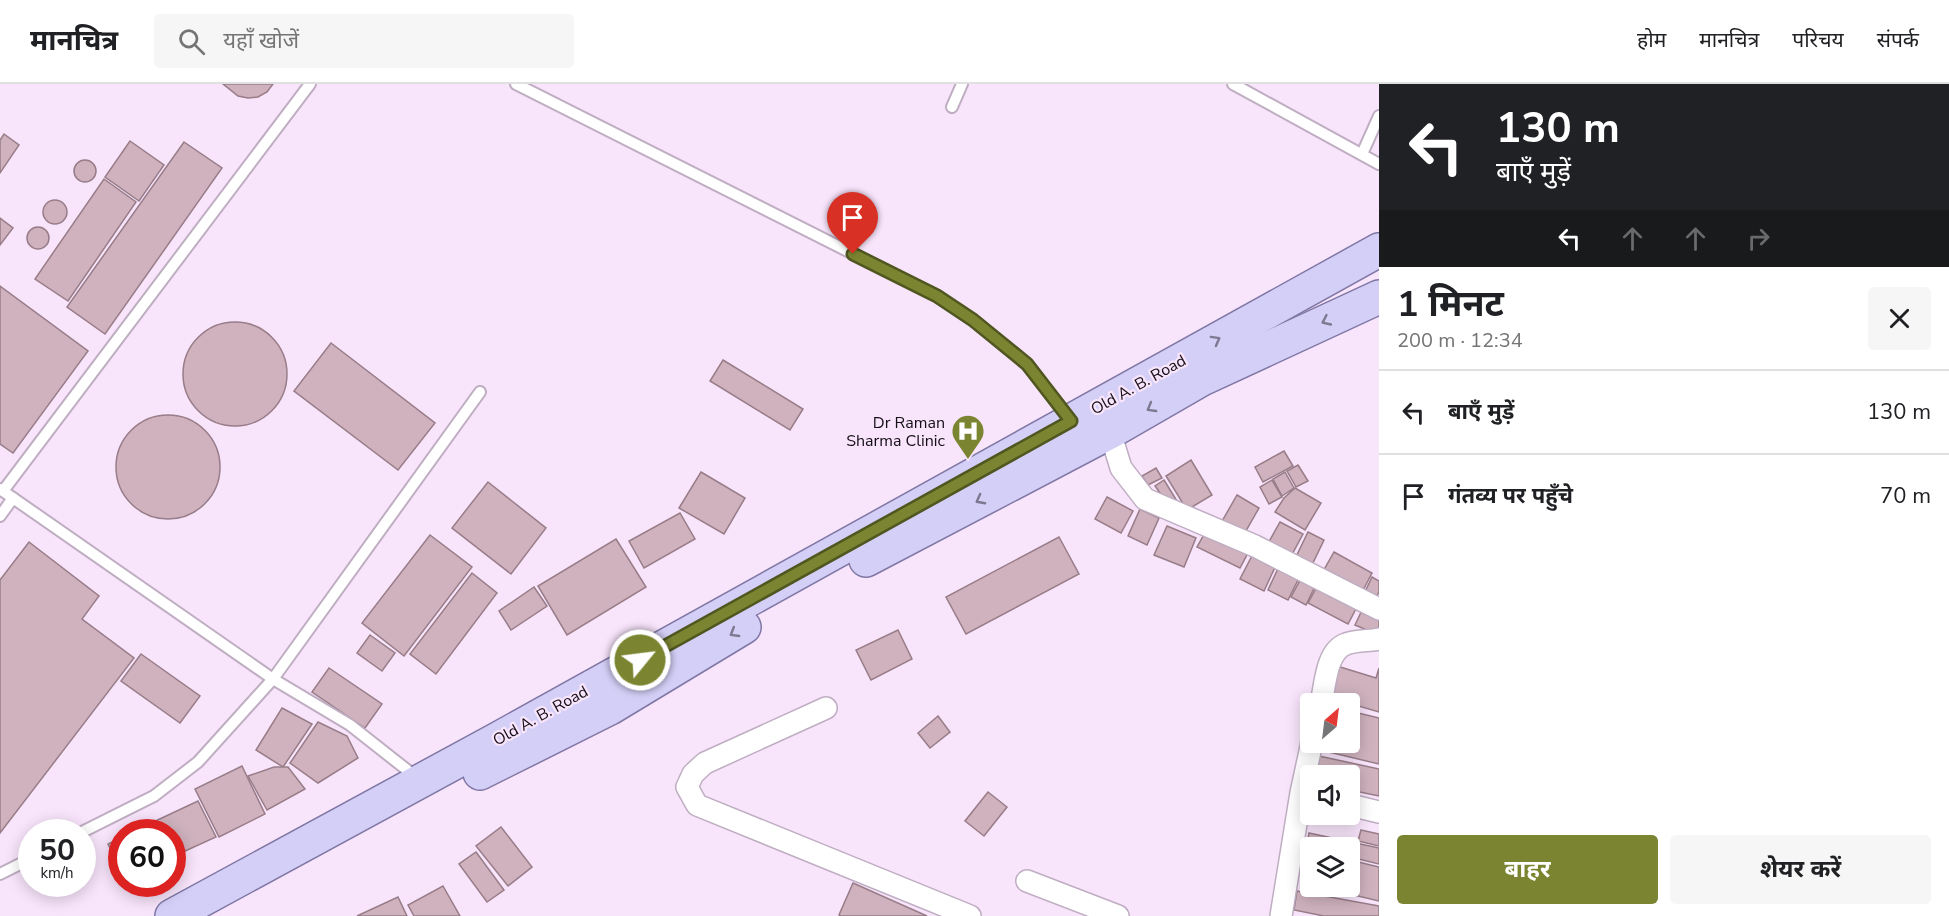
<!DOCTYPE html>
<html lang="hi">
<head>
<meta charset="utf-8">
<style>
  :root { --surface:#fff; --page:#f6f6f6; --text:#202124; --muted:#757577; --line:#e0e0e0; --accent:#7b8531 }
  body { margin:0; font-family:"Nunito Sans","Noto Sans Devanagari",sans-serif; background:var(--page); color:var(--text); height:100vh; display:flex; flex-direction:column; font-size:22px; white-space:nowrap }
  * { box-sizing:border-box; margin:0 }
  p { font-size:20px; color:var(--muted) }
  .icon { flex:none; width:33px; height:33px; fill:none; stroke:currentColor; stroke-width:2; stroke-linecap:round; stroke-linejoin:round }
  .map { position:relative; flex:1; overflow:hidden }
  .sheet { display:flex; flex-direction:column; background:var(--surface); width:570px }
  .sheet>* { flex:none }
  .guide { background:#202124; color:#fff; overflow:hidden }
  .needle { width:39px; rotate:28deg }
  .buttons { position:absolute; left:1300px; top:609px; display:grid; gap:12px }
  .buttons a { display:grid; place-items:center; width:60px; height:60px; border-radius:6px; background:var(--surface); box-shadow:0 3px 15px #0003; font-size:30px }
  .speed { position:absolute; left:18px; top:735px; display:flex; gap:12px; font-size:30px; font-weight:700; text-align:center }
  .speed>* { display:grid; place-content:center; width:78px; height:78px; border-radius:50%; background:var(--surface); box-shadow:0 3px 15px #0003; line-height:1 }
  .speed small { font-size:15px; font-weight:400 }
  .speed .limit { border:9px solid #d22; background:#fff; color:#111 }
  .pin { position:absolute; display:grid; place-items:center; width:51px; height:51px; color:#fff; margin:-62px -26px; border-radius:50% 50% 50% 0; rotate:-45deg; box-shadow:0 0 6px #0007 }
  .pin .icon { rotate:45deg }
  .me { position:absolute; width:66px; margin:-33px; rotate:61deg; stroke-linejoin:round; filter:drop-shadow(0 0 4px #0008) }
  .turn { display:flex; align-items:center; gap:21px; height:126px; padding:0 18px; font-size:27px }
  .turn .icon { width:78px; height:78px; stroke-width:2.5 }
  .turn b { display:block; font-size:42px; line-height:51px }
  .lanes { display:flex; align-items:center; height:57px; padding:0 18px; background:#0003; justify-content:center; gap:30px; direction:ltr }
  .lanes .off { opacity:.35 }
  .round { display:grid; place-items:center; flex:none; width:63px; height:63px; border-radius:6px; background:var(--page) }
  .summary { display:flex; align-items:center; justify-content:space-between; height:102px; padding:0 18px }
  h1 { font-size:36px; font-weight:700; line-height:45px }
  .button { display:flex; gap:12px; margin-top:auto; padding:12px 18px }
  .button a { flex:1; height:69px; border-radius:6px; background:var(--accent); color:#fff; font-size:24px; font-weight:700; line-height:69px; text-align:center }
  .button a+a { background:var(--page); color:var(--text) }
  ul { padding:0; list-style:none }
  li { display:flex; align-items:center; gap:18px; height:84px; padding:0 18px; border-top:2px solid var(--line) }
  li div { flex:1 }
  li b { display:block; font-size:22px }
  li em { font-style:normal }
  header { display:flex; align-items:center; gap:36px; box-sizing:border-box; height:84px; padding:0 30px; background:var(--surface); border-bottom:2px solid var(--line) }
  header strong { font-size:28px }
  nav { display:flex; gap:33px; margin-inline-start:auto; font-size:21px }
  .search { width:420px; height:54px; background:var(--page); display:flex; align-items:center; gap:15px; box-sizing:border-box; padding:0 21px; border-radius:6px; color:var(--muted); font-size:22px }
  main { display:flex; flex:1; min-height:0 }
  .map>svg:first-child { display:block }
  .building { fill:#cfb2be; stroke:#987d88; stroke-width:1.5 }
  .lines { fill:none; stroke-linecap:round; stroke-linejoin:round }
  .service-casing { stroke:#bfadc2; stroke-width:14 }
  .minor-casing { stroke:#bfadc2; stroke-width:24 }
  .primary-casing { stroke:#7f77a4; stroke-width:36 }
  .service { stroke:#fff; stroke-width:10 }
  .minor { stroke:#fff; stroke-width:21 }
  .primary { stroke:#d4cff7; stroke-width:33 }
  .oneway { stroke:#7e7891 }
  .route-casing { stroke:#505620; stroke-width:15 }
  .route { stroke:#7b8531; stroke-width:10 }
  .labels { text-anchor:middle; stroke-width:4.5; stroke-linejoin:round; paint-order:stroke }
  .street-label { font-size:16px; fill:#140e15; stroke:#f8e4fb }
  .poi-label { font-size:16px; fill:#140e15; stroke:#f8e4fb; text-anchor:end }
</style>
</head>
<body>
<header>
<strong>मानचित्र</strong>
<div class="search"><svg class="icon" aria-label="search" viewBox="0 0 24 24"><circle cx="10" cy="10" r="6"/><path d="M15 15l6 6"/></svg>यहाँ खोजें</div>
<nav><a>होम</a><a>मानचित्र</a><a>परिचय</a><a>संपर्क</a></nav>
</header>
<main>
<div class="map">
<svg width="1379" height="832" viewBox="0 0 1379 832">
  <rect width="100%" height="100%" fill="#f8e4fb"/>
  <!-- building -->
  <g class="building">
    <path d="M223,0H273L267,8L258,13L248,14L238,12Z"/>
    <path d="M4,50L19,61L0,89V56Z"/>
    <path d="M130,57L164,81L139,117L105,93Z"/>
    <path d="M184,58L222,84L105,250L67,223Z"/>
    <circle cx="85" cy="87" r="11"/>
    <path d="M104,95L136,118L68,217L35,195Z"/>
    <circle cx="55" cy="128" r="12"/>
    <path d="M0,134L13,144L0,161Z"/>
    <circle cx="38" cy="154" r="11"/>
    <path d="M0,202L88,267L13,369L0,360Z"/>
    <circle cx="235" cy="290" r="52"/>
    <path d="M331,259L435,339L398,386L294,307Z"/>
    <path d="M723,276L803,325L790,346L710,297Z"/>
    <circle cx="168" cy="383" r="52"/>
    <path d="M1284,367L1293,382L1263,398L1255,383Z"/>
    <path d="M1191,376L1212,411L1187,426L1166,392Z"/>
    <path d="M1298,381L1308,397L1296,403L1287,387Z"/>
    <path d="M1156,384L1162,394L1148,401L1142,392Z"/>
    <path d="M701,388L745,414L724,450L679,424Z"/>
    <path d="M1285,388L1294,404L1282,412L1273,395Z"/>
    <path d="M1164,396L1177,417L1169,422L1155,402Z"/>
    <path d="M1272,396L1282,413L1269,420L1260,403Z"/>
    <path d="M488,398L546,444L511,490L452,444Z"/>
    <path d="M1295,404L1321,419L1305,446L1275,428L1284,414Z"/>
    <path d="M1237,411L1259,424L1243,452L1221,439Z"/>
    <path d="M1107,413L1133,427L1121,449L1095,435Z"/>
    <path d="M1140,425L1159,434L1147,461L1128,452Z"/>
    <path d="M680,429L695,455L644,484L629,457Z"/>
    <path d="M1280,438L1303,450L1289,476L1266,463Z"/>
    <path d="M1167,442L1196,454L1184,483L1154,471Z"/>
    <path d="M1206,447L1249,467L1240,484L1197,463Z"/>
    <path d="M1308,448L1324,456L1310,485L1294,477Z"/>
    <path d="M430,451L472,483L404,572L362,539Z"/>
    <path d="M1059,453L1079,490L966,550L946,513Z"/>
    <path d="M616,455L646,503L567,551L538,502Z"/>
    <path d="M29,458L99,512L82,535L134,574L0,749V496Z"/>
    <path d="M1254,468L1277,479L1264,507L1240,495Z"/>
    <path d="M1334,468L1372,489L1360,512L1321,491Z"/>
    <path d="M1281,478L1302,488L1288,516L1268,506Z"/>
    <path d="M472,489L497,509L436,590L410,570Z"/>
    <path d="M1304,489L1318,496L1306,521L1291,513Z"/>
    <path d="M1372,493L1379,497V508L1374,517L1363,512Z"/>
    <path d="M1319,499L1358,521L1348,540L1308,519Z"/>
    <path d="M534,503L547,522L511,546L499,527Z"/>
    <path d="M1363,524L1379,531V551L1355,541Z"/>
    <path d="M898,546L912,575L871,596L856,566Z"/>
    <path d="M370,551L395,569L382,587L357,569Z"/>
    <path d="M141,570L200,612L180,639L121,597Z"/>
    <path d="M1337,582L1376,594L1379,584V628L1328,613Z"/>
    <path d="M329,584L382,620L365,644L312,608Z"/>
    <path d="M282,624L312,640L283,683L256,666Z"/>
    <path d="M1350,627L1379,634V680L1316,665L1318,658H1350Z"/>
    <path d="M938,632L950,648L930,664L918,649Z"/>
    <path d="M318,638L347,652L358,674L318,699L290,679Z"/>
    <path d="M1319,672L1379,685V712L1350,706V692H1315Z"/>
    <path d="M242,682L265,730L219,753L195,705Z"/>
    <path d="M274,683H288L305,705L267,726L248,692Z"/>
    <path d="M988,708L1007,723L984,752L965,737Z"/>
    <path d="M198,717L216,753L172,773V748H132Z"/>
    <path d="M501,743L532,783L508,802L476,762Z"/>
    <path d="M1361,746L1379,750V762L1358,757Z"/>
    <path d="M1309,749L1379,764V780L1350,773V764H1306Z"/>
    <path d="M122,753V789L108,760Z"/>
    <path d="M476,768L504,806L487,818L459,780Z"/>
    <path d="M1350,776L1379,783V817L1316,802H1350Z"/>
    <path d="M853,799L927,832H841L839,831Z"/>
    <path d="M443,802L460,832H414L408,821Z"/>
    <path d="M1297,807L1379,822V832H1324L1294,826Z"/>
    <path d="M398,813L407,832H357Z"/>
  </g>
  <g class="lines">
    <defs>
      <g id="service">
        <path d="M516,0L937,212L973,236L1027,281L1070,335"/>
        <path d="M1233,0L1379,80"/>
        <path d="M952,23L962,0"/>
        <path d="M1362,70L1379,32"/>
        <path d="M0,405L273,595L350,641L416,693"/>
        <path d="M3,407L310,0"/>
        <path d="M0,432L13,414"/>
        <path d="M82,748L154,712L198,678L273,595L480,308"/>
        <path d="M0,790L32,774"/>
      </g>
      <g id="minor">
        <path d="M1110,348L1121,384L1145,415L1255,462L1379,525"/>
        <path d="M1321,620C1325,602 1326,567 1346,560C1355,556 1369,557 1379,555"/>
        <path d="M826,624L705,679L693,690L687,703L697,721L970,832"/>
        <path d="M1350,721L1379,728"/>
        <path d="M1027,797L1118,832"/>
        <path d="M1281,832L1301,709L1312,658"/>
      </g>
      <g id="primary">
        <path d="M866,476L1110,348L1202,295L1379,213"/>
        <path d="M480,689L610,624L744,543"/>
        <path d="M172,832L496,656L1379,166"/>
      </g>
    </defs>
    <!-- service casing -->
    <use href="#service" class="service-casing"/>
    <!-- minor casing -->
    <use href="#minor" class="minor-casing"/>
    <!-- primary casing -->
    <use href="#primary" class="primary-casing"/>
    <!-- service -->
    <use href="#service" class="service"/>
    <!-- minor -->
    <use href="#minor" class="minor"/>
    <!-- primary -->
    <use href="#primary" class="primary"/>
  </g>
  <!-- one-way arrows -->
  <defs><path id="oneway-chevron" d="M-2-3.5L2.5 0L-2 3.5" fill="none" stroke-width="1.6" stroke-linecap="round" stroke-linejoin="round" transform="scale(1.5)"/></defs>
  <g class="oneway">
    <use href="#oneway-chevron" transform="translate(1326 237) rotate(155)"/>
    <use href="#oneway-chevron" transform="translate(1216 256) rotate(-29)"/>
    <use href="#oneway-chevron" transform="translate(1151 324) rotate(150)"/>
    <use href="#oneway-chevron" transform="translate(980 416) rotate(152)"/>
    <use href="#oneway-chevron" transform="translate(734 549) rotate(149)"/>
  </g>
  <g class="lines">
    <defs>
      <path id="route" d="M640,576L1071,337L1027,280L973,236L937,212L853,170"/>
    </defs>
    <!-- route casing -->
    <use href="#route" class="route-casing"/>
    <!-- route -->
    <use href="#route" class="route"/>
  </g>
  <!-- icons -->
  <defs>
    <symbol id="hospital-pin" viewBox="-11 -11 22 30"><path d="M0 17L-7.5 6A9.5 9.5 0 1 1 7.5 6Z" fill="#7b8531" stroke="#f8e4fb"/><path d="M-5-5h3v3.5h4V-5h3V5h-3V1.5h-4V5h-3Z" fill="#fff"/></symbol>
  </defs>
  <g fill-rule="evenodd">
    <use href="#hospital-pin" x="949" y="328" width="38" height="52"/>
  </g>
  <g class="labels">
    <!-- street labels -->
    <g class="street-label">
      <text transform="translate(1138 300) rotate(-29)" y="6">Old A. B. Road</text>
      <text transform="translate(540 631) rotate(-29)" y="6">Old A. B. Road</text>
    </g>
    <!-- poi labels -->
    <g class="poi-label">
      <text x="945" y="344">Dr Raman<tspan x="945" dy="18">Sharma Clinic</tspan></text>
    </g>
  </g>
</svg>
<div class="buttons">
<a><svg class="needle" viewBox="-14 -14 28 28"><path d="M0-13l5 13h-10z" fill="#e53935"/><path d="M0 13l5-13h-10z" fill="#757577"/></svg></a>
<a><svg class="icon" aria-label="sound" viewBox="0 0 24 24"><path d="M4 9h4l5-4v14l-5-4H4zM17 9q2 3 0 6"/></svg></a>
<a><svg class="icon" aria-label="layers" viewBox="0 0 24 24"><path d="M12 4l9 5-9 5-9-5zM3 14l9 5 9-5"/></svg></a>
</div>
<div class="speed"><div>50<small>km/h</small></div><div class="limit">60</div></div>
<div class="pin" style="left:853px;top:170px;background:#d93025"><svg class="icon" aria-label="arrive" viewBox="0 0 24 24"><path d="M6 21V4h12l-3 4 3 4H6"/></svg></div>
<svg class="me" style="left:640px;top:576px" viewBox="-20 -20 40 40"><circle r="17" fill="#7b8531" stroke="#fff" stroke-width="3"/><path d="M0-11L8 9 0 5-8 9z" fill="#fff"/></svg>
</div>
<section class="sheet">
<div class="guide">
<div class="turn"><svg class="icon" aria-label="left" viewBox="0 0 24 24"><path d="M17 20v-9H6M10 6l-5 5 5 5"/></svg><div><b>130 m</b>बाएँ मुड़ें</div></div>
<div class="lanes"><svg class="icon" aria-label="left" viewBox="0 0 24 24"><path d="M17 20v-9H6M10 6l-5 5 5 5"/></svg><svg class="icon off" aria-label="ahead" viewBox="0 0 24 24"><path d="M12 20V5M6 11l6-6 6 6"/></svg><svg class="icon off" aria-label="ahead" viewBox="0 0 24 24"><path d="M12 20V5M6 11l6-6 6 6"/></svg><svg class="icon off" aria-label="right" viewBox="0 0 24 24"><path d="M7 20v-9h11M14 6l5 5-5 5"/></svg></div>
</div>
<div class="summary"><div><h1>1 मिनट</h1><p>200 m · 12:34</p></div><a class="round"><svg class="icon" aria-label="close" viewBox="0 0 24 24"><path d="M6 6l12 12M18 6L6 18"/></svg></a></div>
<ul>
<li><svg class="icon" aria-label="left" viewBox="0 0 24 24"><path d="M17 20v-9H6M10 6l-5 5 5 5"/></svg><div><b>बाएँ मुड़ें</b></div><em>130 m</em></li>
<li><svg class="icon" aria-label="arrive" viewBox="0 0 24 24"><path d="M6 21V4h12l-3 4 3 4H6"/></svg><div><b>गंतव्य पर पहुँचे</b></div><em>70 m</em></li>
</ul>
<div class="button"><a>बाहर</a><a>शेयर करें</a></div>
</section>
</main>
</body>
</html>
